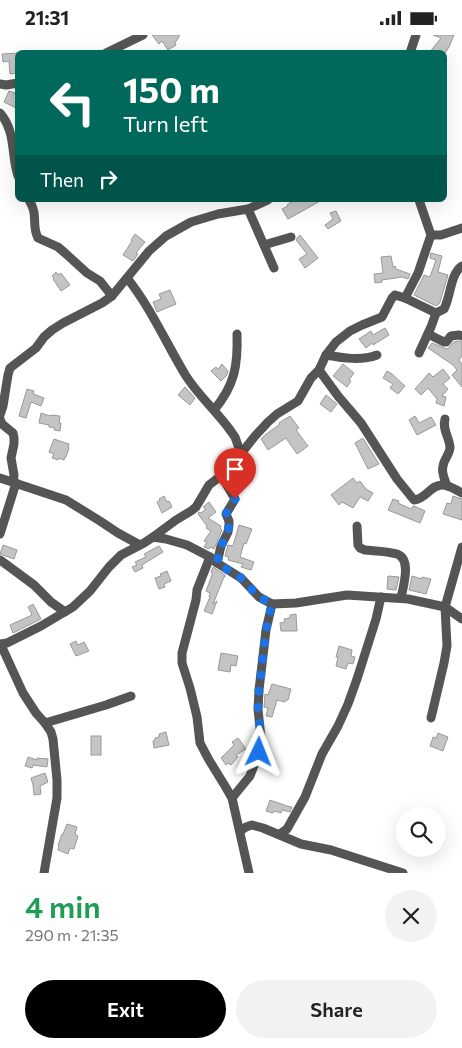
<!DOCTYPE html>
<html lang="en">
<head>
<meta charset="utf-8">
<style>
  :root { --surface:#fff; --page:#f2f2f2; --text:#222; --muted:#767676; --accent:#000 }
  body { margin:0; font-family:Commissioner,sans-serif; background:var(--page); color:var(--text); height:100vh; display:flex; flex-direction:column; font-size:19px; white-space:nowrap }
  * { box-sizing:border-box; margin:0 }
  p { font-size:16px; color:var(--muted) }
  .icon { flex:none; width:28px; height:28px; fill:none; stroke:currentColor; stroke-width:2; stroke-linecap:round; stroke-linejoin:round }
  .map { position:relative; height:838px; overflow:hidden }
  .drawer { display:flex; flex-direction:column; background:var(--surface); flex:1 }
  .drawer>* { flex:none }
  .banner { position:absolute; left:15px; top:15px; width:432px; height:152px; border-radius:8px; box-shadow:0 5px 20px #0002; background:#00695c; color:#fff; overflow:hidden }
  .fabs { position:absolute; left:396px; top:772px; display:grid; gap:10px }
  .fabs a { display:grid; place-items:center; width:50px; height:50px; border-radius:50%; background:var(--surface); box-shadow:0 5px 20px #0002; font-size:25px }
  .pin { position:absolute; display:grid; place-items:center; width:42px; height:42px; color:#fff; margin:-51px -21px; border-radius:50% 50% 50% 0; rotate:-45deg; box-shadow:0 0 5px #0007 }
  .pin .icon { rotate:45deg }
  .me { position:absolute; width:55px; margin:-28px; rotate:2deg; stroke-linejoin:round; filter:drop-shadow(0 0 4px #0008) }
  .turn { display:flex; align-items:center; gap:18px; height:105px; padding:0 25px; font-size:22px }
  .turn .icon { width:65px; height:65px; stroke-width:2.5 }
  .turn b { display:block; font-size:35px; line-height:42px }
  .then { display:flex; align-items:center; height:48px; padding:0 25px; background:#0003; gap:10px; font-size:19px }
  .round { display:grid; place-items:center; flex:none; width:52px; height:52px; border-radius:26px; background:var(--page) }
  .summary { display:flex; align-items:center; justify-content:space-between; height:85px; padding:0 25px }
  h1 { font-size:30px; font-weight:600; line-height:38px; color:#1e9e55 }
  .cta { display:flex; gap:10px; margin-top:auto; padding:10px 25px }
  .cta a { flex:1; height:58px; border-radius:30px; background:var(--accent); color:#fff; font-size:20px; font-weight:600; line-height:58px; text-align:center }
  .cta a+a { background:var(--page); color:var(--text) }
  .status { display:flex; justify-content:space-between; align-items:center; height:35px; padding:0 25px; background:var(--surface); direction:ltr }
  .status svg { height:14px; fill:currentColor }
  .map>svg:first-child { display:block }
  .building { fill:#c4c4c4; stroke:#999 }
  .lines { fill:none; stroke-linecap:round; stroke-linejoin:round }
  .minor { stroke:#555; stroke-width:9 }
  .route { stroke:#1a73e8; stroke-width:9; stroke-dasharray:0 16.2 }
</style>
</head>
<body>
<div class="status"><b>21:31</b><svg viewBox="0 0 49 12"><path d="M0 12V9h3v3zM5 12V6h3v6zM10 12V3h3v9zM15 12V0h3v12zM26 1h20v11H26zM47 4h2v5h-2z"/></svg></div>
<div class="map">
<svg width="462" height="838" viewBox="0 0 462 838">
  <rect width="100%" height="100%" fill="#fff"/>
  <!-- building -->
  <g class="building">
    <path d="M152,0H180L175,8L176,10L168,15L162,6L159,9Z"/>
    <path d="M433,0H454L449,12L445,18H429L441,3Z"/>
    <path d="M18,18V32H15L17,38L10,39L9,26L3,27L2,19Z"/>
    <path d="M9,56L15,58L13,62L18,64V74L4,67Z"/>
    <path d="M294,165H322L288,184L282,174L288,171L287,170Z"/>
    <path d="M336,176L341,186L328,194L325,190L333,184L330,178Z"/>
    <path d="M135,199L145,207L136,218L138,219L133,226L123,220L132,206L131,205Z"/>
    <path d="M300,200L318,223L305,233L299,224L307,219L296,205L297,203Z"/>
    <path d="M431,218L442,221L438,237L448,240L440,267L439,269L436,271L414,260L424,240L430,242L436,225L430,223Z"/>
    <path d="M391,221L393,232L395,231L396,234L410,239L408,244L402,242L382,245V247L375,248L374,239L383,238L381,222Z"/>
    <path d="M56,237L58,240L61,238L70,250L61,256L53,244L54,243L52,241Z"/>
    <path d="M170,255L176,269L157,277L153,267L161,264L159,259Z"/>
    <path d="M385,293L389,300L373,310L372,308L366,313L359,304L371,296L373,300Z"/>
    <path d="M458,306L462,307V321L459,325L462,329V352L452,340L457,335L453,330L428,313L432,308L447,314L454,307Z"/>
    <path d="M222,329L228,336L227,340L221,346L211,336L216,332L218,334Z"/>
    <path d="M343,329L354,338L349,345L351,346L347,352L333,341Z"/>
    <path d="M443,334L450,343L443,349L448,354L442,361L446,362L444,371L436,368L437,364L428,353L421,360L415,354L429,338L433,342Z"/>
    <path d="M387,336L392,339L405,351L398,359L390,353L393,349L383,343Z"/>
    <path d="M185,352L195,363L190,370L178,360Z"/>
    <path d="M27,354L34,356L33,359L44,363L41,371L31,367L26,383L19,381Z"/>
    <path d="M326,360L337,369L331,377L320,369Z"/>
    <path d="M41,378L50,381L51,380L60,381L59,388H61L60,396L54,395L55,393L49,392V390L39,388Z"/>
    <path d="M290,381L299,393L296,395L308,411L297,419L286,403L268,415L261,404L265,400L280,389L279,388Z"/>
    <path d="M415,381L419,388L431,382L436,390L417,400L409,385Z"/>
    <path d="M363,403L379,429L368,434L355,408Z"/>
    <path d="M54,404L69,409L68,413H69L66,422H65L64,425L59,423L58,425L52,423L54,419L49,417Z"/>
    <path d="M353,443L357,448L360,446L366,454L373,458L368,466L360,462L353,473L342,467L339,470L331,460Z"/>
    <path d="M164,461L167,467L169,466L172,472L162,478L157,467L160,465L159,464Z"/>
    <path d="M453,461L462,464V485L443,479L447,468L451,469Z"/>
    <path d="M393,464L399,466L398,468L411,474L413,471H414L425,476L420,488L388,475Z"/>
    <path d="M209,467L216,477L208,483L221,491L220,493L222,495L214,514L211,512L209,514L204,512L207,507L204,506L211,496L206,493L207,491L198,479L199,477L201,478L206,474L203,472Z"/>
    <path d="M239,490L252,494L246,509L244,508L240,522L254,527L251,535L241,532L243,529L228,525L229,522L225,521L228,510L233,511Z"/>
    <path d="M3,510L17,515L14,524L0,519Z"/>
    <path d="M159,511L163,517L142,530L143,533L135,537L132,532L137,530L135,527L146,522L144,519Z"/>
    <path d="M213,532L225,540V542H224L213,569L217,566L212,579L204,576L210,562H209L210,558L206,556L212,540V538L211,537Z"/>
    <path d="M167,536L171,546L164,549L165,552L159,554L155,543L161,541L160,539Z"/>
    <path d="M388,541L399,542L396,555L387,554Z"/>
    <path d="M412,541L422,544V542L431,544L426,559L409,555Z"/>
    <path d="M33,569L41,584L13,598L10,590L32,580L28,572Z"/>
    <path d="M296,579L297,596H281L280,588L285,587L284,584L290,583V580Z"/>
    <path d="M76,606L78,610L84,607L89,616L76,621L70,609Z"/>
    <path d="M339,611L352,615L351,621L355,622L353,629L348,628L346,634L336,631L338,622H336Z"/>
    <path d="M221,618L238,621L236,631L231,630L230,637L218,635Z"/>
    <path d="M272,649L291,654L288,665H286L285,667L277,665L272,682L266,681L268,673L264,672L265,659L268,660Z"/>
    <path d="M166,697L169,710L154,713L153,706L155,705V703L159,702V699Z"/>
    <path d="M438,698L448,702L443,716L430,711L433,702L436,703Z"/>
    <rect x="91" y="701" width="10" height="19"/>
    <path d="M238,703L246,714L236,720L238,722L231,730L228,728L226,730L221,723L234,710L232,707Z"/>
    <path d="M28,722L37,725V723L48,724L47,732L33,730L32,733L25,731Z"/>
    <path d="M45,738L48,747L40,751L41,759L34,760L33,750L31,743Z"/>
    <path d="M270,765L287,771L292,772L290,777L282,775L281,778L274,776L273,778L266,776Z"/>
    <path d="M67,789L77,792L75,799L78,801L74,814L70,813L68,819L58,815L59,811L58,810L62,799H63Z"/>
  </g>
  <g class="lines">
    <!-- minor -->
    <g class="minor">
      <path d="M106,18L143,0"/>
      <path d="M410,18L416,0"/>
      <path d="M0,49L6,50L18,48"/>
      <path d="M0,78C16,96 11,120 18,141"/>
      <path d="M29,165C39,181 31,189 38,203L58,212L65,218L87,238L100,246L112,261"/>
      <path d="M248,174L274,233"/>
      <path d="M431,200H441L462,193"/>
      <path d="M264,210L291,202"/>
      <path d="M127,243C151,273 166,308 186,341C198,360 217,377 230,395L235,402L241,419"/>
      <path d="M405,263L436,278L444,274C451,261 450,239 462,231"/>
      <path d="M428,299L444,307H446L451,301L459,300L462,301"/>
      <path d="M419,318L431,292L436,278"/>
      <path d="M326,320C343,323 361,326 377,320"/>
      <path d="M319,335L338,361L361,388L397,444L414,465C426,464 431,449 443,450C449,450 456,455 462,458"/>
      <path d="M214,375C235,350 238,330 237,299"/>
      <path d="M0,380L3,371L8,340L10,333L36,313L44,302L52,295L63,288L102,268L112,261L149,216L166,201L191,187L218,179L248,174L268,165"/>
      <path d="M0,384L2,389L13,398L14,403V409L11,423L14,440L13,447"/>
      <path d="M445,384C442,394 449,402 450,412C450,419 444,424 443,431C441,438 445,445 447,451"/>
      <path d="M0,443L66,465L100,486L118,498L140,510"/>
      <path d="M357,491L358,510L360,513L365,515C375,516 387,516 397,519C412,524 403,552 401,563"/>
      <path d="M0,499L16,448"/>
      <path d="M153,502L176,485L191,476L196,472L209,450L227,436L255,401L268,387L277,379L298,366L311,343L319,335L326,320L336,307L350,296L362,290L382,282L392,263L395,260L405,263L418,238L431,200L419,165"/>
      <path d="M210,522L197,555L196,565L182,618V628L190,653L197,682L200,708L209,725L225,751L232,763L249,838"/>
      <path d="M0,525L34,550L51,567L65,577"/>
      <path d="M217,528L221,511L228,497L229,490V486L226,479L235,464L221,440"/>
      <path d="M0,609L7,608L41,591L73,572L90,556L109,532L121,520L144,508L153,502L166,504L187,510L210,522L217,528L241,543L259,562L272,569L296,568L347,560L408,564L445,572L462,584"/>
      <path d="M1,610L23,658L36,678L45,688L51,697L53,704L57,745V763L44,838"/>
      <path d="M431,683L444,628L447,611L445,572L462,512"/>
      <path d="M45,688L106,670L131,661"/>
      <path d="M232,763L250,741L259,717L261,703L258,674L259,655L266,595L272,569"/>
      <path d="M240,796L246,792L252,790L263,793L301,809L331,815L403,838"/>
      <path d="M280,799L287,794L305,762L322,719L338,691L348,669L357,644L376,584L381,562"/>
    </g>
  </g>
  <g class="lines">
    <!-- route -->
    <path class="route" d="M235,464L226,479L229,486V490L228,497L221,511L217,528L241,543L259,562L272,569L266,595L259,656L258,674L261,703L259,717"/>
  </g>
</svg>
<div class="fabs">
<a><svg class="icon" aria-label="search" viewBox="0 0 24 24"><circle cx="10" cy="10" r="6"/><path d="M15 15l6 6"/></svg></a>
</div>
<div class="pin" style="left:235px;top:464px;background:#d93025"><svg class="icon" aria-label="arrive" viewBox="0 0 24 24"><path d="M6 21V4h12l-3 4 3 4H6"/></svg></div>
<svg class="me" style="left:259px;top:717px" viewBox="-20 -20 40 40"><path d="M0-17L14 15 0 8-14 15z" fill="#1a73e8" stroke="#fff" stroke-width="4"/></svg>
<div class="banner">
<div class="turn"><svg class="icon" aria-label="left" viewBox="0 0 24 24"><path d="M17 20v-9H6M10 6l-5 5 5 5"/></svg><div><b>150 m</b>Turn left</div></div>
<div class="then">Then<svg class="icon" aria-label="right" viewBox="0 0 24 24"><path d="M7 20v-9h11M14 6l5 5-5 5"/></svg></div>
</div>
</div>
<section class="drawer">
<div class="summary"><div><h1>4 min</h1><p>290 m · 21:35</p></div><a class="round"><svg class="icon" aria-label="close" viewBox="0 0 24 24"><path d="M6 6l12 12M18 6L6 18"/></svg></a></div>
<div class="cta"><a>Exit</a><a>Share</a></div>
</section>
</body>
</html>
